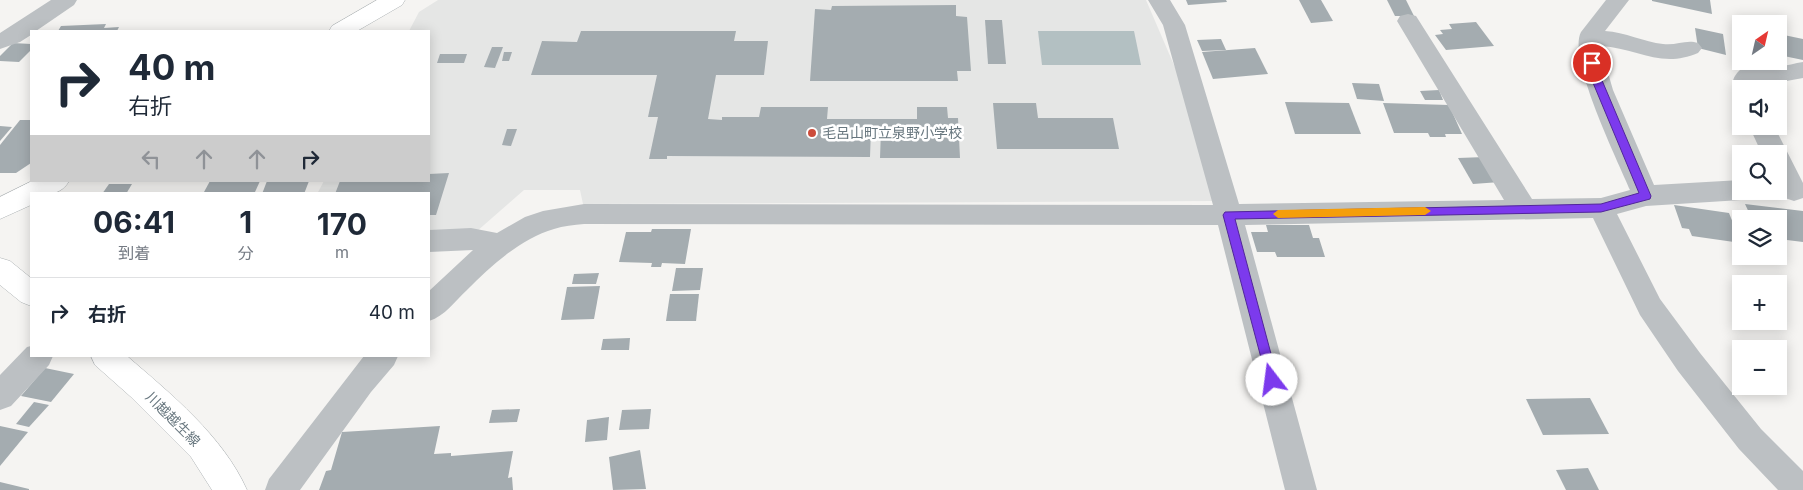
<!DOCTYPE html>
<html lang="ja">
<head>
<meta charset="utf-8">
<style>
  :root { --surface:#fff; --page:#f2f2f3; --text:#1f2937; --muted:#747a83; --line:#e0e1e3 }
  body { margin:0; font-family:Inter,"Noto Sans JP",sans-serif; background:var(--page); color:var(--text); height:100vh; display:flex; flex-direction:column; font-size:19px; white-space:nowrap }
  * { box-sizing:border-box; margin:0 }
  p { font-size:16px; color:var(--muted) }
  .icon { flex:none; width:28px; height:28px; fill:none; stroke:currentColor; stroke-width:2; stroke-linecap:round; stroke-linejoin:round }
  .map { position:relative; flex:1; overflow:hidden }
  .panel { position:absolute; left:30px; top:192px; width:400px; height:165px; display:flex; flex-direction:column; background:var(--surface); border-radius:0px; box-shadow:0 2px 12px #0003 }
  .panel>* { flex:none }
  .guide { position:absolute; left:30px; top:30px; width:400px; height:152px; border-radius:0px; box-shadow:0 2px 12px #0003; background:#fff; color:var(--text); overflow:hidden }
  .needle { width:32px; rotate:34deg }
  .tools { position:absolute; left:1732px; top:15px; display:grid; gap:10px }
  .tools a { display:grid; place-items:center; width:55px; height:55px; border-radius:0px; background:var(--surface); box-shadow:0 2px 12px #0003; font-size:25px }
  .pin { position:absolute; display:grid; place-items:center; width:42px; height:42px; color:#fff; margin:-21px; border:2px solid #fff; border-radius:50%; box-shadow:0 1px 5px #0007 }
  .me { position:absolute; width:55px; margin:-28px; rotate:345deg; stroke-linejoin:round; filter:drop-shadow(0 0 4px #0008) }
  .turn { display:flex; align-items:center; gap:18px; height:105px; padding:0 15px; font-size:22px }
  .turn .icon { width:65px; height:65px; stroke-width:2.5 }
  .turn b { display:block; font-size:35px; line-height:42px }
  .lanes { display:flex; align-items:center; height:48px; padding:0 15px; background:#0003; justify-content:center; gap:25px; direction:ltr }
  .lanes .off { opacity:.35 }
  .eta { display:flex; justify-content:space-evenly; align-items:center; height:85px; text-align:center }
  .eta b { font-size:30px; font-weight:700; line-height:35px }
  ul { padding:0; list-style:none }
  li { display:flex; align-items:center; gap:15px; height:70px; padding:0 15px; border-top:1px solid var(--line) }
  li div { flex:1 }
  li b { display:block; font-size:19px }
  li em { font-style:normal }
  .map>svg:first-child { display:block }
  .built { fill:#e5e6e5 }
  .water { fill:#b3c0c2 }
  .building { fill:#a4acb0 }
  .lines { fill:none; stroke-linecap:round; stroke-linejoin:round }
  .major-casing { stroke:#aeb3b5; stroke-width:1 }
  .minor { fill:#bcc0c3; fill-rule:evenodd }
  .major { fill:#fff; fill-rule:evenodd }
  .route { fill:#7c3aed; stroke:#51269a }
  .slow { fill:#f59e0b }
  .poi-dot { fill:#cc4c3b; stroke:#fff; stroke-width:2 }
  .labels { text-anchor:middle; stroke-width:5; stroke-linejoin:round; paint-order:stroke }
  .poi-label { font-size:14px; fill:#68777f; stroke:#fff; text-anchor:start }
  .street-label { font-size:14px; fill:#68777f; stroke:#fff }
</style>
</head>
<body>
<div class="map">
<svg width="1803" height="490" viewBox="0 0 1803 490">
  <rect width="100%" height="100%" fill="#f5f4f2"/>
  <!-- built -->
  <path class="built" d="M438,0H1146L1183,86L1213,201L583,204L580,190H524L476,232L429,234V194H317L324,181H429V31H409L419,12Z"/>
  <!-- water -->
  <path class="water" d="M1038,31H1134L1141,65H1042Z"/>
  <!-- building -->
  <g class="building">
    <path d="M1186,0H1226L1227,2L1188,5Z"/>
    <path d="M1299,0H1321L1333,21L1311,23Z"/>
    <path d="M1387,0H1406L1414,16H1395Z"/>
    <path d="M1652,0H1710L1712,14L1652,1Z"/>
    <path d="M956,5V16L967,17L971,71H957L958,81H810L815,9L831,10L832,6Z"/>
    <path d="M985,20H1002L1006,64H988Z"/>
    <path d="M1476,22L1494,46L1446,50L1435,35L1443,34L1440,30L1452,29L1449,24Z"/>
    <path d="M106,24L104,28L119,27L117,31H58L61,26Z"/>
    <path d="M1695,28L1723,34L1726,55L1698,48Z"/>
    <path d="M581,31H736L734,41H768L764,75H716L708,119L722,120V117H759L761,107H828L827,119H917V107H947L948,118H958L960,158H880L881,130L871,129L870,157L667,156V159H649L658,117H648L657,75H531L542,41L577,42Z"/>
    <path d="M1779,34L1803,39V60L1779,55Z"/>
    <path d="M1221,39L1226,50L1202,51L1197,40Z"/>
    <path d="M13,43L31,44V50L19,62L0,61V56Z"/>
    <path d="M492,47H503L495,68L484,67Z"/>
    <path d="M1255,48L1268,74L1213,79L1202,52Z"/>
    <path d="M504,52H512L509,61H502Z"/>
    <path d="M440,54H467L464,63H437Z"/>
    <path d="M1352,83L1379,84L1384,101L1357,99Z"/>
    <path d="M1439,90L1443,100H1425L1420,91Z"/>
    <path d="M1285,102L1349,103L1361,134H1295Z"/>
    <path d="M993,103H1036L1038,118H1113L1119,149H997Z"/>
    <path d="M1383,103L1449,105L1462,134H1445L1446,137H1430L1428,133H1394Z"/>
    <path d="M20,120H31V163L16,173H0V145Z"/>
    <path d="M0,126L12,127L0,141Z"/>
    <path d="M507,129H517L511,146L502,145Z"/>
    <path d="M1485,157L1500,182L1473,184L1458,158Z"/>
    <path d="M449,173L436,215H429V194H335L340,181H429V174Z"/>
    <path d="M210,181H260L255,192H204Z"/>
    <path d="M267,181H309L304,194H262Z"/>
    <path d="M109,184H132L126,194H102Z"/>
    <path d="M1745,204L1803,211V242L1779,239V219H1752Z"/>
    <path d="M1674,205L1729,213L1741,243L1692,236L1689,229L1682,228Z"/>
    <path d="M1266,225H1309L1313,238H1319L1325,257H1277L1275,252H1257L1251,232H1268Z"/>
    <path d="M652,229H691L685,264L662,263L661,267H651L652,263L619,262L626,232H651Z"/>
    <path d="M676,268H703L700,290L672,291Z"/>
    <path d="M599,273L596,284H572L574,274Z"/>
    <path d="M600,286L594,319L561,320L567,287Z"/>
    <path d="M670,294H699L696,321H666Z"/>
    <path d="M630,338L629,350H601L603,339Z"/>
    <path d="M45,368L74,374L51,402L21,396Z"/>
    <path d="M1590,398L1609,434L1543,435L1526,399Z"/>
    <path d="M34,402L49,405L29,427L16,424Z"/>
    <path d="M520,409L517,422L489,423L492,410Z"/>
    <path d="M651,409L649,429L619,430L622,410Z"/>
    <path d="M609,417L607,440L585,442L587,420Z"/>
    <path d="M0,426L28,432L0,466Z"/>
    <path d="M440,426L434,454L451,453V456L513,451L508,478L512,477L513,490H319L326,471L331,470L342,432Z"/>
    <path d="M640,450L646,489L613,490L609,457Z"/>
    <path d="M1588,468L1599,490H1566L1556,470Z"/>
    <path d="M0,482L29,489V490H0Z"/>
  </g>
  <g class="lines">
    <defs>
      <g id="major">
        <path d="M377,0H405L402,5L357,31H329L332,26Z"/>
        <path d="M32,181H69C61,196 46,194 31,194V205L0,219V197Z"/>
        <path d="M0,258L10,261L31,278V306L21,302L0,285Z"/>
        <path d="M91,356H127C171,394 223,436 247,490H212L191,457L131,397L95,365Z"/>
      </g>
    </defs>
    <!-- major casing -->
    <use href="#major" class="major-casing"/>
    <!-- minor -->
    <g class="minor">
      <path d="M51,0H77L74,5L36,31H31V35L20,42L0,49V33Z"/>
      <path d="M1148,0H1170L1185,25L1239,204L1504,200L1397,21L1400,16L1408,14L1416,16L1532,199L1601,198L1630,190C1618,161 1567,58 1581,32L1606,0H1629L1605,31C1625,32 1644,42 1663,44C1676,46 1686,39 1698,43L1702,48L1698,53C1661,69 1637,48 1601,46V49L1613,90L1654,185L1741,180V191H1753L1750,197L1741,200L1646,206L1617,214L1660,299L1700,353L1761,429L1803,471V490H1778L1739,449L1678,371L1640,315L1593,218L1245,225L1317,490H1285L1218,225L584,224C574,225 563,226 554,229C520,239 491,266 467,290C455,301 445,316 429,321V291L473,250L429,252V230L471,228L497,233L525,217L543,211L584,204L1213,205L1163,25Z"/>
      <path d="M1803,62V78L1781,82L1757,81V89H1741V96L1736,95C1733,89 1731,82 1735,76C1744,60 1763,66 1779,66C1787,66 1795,63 1803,62Z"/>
      <path d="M1749,126H1774L1803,183V198L1794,201L1785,198L1779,187V154H1762Z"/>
      <path d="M31,346V356H53L49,365L11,406L0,410V375L27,347Z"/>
      <path d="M364,356H398L394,365L371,392L300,490H265L269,479Z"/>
    </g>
    <!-- major -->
    <use href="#major" class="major"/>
  </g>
  <!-- route -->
  <path class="route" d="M1592,59L1597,63L1601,78L1651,196L1650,199L1601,212L1235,219L1278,380L1276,384L1272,385L1268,384L1223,215L1225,212L1601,204L1639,193L1591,78L1587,63Z"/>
  <!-- slow -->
  <path class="slow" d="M1425,207L1431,211L1425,215L1278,218L1273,214L1278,210Z"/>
  <!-- markers -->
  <circle class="poi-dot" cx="812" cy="133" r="5"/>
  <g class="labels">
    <!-- poi labels -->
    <g class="poi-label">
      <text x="822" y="138">毛呂山町立泉野小学校</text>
    </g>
    <!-- street labels -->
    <g class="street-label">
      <text transform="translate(173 419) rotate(45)" y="5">川越越生線</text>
    </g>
  </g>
</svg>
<div class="tools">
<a><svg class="needle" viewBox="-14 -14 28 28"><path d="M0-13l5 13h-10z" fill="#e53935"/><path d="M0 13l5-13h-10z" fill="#747a83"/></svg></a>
<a><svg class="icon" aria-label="sound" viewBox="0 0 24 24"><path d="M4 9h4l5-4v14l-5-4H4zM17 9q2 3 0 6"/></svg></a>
<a><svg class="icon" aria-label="search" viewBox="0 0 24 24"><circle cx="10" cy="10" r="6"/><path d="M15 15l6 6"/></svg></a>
<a><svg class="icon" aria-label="layers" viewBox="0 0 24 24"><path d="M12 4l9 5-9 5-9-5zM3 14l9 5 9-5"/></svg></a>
<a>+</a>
<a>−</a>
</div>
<div class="pin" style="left:1592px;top:63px;background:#d93025"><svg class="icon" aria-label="arrive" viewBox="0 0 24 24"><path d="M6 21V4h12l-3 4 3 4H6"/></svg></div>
<svg class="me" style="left:1272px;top:380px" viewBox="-20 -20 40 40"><circle r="19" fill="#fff"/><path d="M0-13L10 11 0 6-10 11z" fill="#7c3aed"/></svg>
<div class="guide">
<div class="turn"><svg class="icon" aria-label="right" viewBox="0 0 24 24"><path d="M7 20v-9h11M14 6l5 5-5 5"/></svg><div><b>40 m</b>右折</div></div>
<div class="lanes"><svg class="icon off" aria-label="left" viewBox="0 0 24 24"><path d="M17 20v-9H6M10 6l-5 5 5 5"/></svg><svg class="icon off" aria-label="ahead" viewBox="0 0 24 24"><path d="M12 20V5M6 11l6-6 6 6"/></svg><svg class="icon off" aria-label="ahead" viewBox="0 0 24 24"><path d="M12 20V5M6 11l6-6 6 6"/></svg><svg class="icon" aria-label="right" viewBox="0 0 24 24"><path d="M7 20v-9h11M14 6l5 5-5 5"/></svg></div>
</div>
<section class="panel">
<div class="eta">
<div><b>06:41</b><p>到着</p></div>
<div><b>1</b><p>分</p></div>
<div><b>170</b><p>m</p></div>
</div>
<ul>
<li><svg class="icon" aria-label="right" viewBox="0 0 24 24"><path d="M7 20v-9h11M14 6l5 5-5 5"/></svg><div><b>右折</b></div><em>40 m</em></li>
</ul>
</section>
</div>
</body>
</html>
